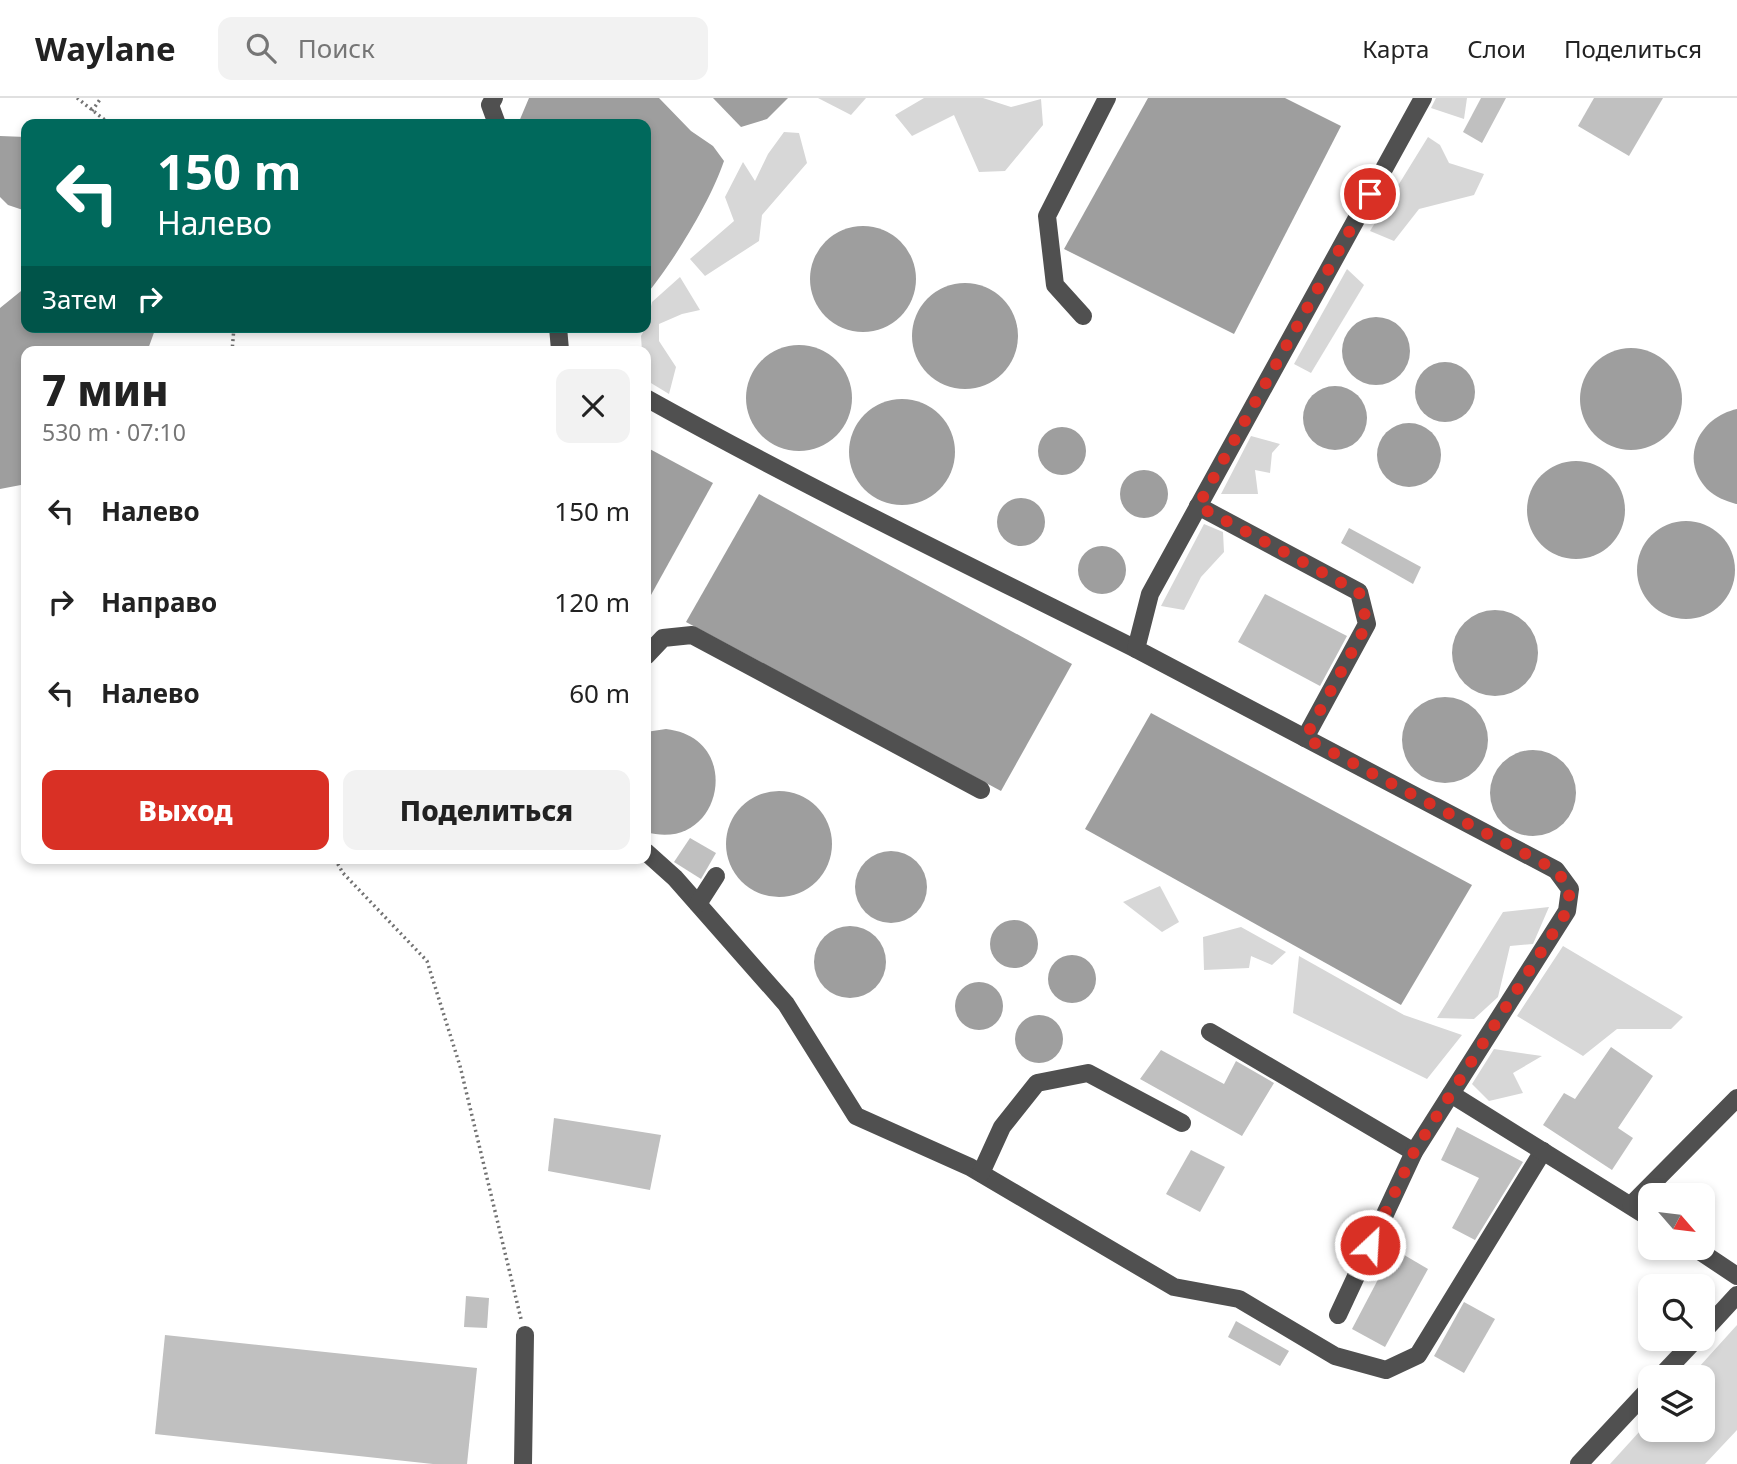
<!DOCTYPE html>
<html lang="ru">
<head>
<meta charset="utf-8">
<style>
  :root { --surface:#fff; --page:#f2f2f2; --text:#222; --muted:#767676; --line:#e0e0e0; --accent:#d93025 }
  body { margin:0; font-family:"Noto Sans",sans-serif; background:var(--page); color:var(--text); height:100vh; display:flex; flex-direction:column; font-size:26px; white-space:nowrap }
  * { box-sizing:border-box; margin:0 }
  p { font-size:23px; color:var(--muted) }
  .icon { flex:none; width:38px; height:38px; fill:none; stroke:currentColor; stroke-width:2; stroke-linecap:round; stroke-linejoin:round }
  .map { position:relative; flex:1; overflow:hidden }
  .sheet { position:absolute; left:21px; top:248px; width:630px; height:518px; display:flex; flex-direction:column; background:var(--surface); border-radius:14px; box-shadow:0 4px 10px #0003 }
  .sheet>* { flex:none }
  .top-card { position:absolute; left:21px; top:21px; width:630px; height:214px; border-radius:14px; box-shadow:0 4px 10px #0003; background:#00695c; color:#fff; overflow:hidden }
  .needle { width:46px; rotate:118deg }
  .controls { position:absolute; left:1638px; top:1085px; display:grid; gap:14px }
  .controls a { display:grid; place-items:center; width:77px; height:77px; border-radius:14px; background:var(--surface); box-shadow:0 4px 10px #0003; font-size:35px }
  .pin { position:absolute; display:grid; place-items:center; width:60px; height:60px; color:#fff; margin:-30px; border:4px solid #fff; border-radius:50%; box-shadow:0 2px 7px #0007 }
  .me { position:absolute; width:77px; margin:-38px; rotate:25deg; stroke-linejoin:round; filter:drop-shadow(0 0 5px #0008) }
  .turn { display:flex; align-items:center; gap:24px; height:147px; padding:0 21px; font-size:32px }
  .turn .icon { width:91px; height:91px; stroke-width:2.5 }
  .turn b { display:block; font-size:49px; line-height:60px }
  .then { display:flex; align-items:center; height:66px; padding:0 21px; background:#0003; gap:14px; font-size:26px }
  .round { display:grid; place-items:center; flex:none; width:74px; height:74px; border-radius:14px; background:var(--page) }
  .overview { display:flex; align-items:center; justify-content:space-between; height:119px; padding:0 21px }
  h1 { font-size:42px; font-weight:800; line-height:52px }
  .primary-button { display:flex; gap:14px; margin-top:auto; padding:14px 21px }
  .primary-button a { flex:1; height:80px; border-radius:14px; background:var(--accent); color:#fff; font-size:28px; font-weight:800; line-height:80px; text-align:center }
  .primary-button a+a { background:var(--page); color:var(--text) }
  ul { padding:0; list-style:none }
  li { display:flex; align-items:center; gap:21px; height:91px; padding:0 21px }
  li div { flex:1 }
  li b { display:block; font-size:26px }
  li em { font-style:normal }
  header { display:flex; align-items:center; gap:42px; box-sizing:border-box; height:98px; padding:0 35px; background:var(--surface); border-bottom:2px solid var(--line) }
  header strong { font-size:33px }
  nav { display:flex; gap:38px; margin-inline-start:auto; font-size:24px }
  .search { width:490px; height:63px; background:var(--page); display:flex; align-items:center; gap:18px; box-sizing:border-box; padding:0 24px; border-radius:14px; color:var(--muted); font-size:26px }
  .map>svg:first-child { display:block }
  .green { fill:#d7d7d7 }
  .water { fill:#9e9e9e }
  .building { fill:#c0c0c0 }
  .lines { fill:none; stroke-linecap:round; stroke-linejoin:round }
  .path { stroke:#727272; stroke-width:3.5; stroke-dasharray:2 3.5; stroke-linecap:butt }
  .minor { stroke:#505050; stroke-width:18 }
  .route { stroke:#d93025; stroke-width:12; stroke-dasharray:0 21.6 }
</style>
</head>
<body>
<header>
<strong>Waylane</strong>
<div class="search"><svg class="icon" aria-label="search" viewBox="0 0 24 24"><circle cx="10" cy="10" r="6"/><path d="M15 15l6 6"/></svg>Поиск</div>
<nav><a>Карта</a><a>Слои</a><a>Поделиться</a></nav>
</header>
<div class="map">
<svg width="1737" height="1366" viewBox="0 0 1737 1366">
  <rect width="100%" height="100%" fill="#fff"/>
  <!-- green -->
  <g class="green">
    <path d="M818,0H866L851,17Z"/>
    <path d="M924,0H983L1011,9L1041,1L1043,27L1005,73L979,74L954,17L912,38L895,17Z"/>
    <path d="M1436,0H1467L1464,21L1431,10Z"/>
    <path d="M784,34L799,35L807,65L762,117L759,143L705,178L690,161L734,123L725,99L743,64L755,83L768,56Z"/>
    <path d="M1428,39L1440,47L1449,65L1484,76L1474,97L1419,111L1394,143L1370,133Z"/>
    <path d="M1347,171L1364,187L1311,275L1294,266Z"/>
    <path d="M680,179L700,212L682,216L659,226V243L676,269L669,296L646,282V254H642L641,238L646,229L652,204Z"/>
    <path d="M1251,338L1280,346L1272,355L1270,375L1255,372L1258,396H1221Z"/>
    <path d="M1204,426L1223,434L1224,454L1201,479L1184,512L1161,508Z"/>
    <path d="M1160,788L1179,824L1162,834L1123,804Z"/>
    <path d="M1549,809L1533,846L1510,848L1498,899L1474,921L1437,920L1503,814Z"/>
    <path d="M1241,829L1286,854L1272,867L1251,858L1249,870L1204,872L1203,839Z"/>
    <path d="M1563,848L1683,919L1671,931H1617L1583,958L1517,918Z"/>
    <path d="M1299,858L1404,917L1462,937L1427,981L1293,915Z"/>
    <path d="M1494,951L1542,958L1513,975L1523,995L1489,1003L1472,986Z"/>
    <path d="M1737,1227V1332L1705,1366H1610L1650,1322V1332H1703V1279H1690Z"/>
  </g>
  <!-- water -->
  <g class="water">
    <path d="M529,0H659L691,33L713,48L724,63C710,104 674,163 646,197V26H518Z"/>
    <path d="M713,0H788L767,21L741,29Z"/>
    <path d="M1148,0H1285L1341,28L1234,236L1064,151Z"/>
    <path d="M0,38L26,39V113L8,107L0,99Z"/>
    <circle cx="863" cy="181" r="53"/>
    <circle cx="965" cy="238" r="53"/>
    <path d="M26,189V229H156L147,254H26V386L0,391V210Z"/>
    <circle cx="1376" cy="253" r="34"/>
    <circle cx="799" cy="300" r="53"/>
    <circle cx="1631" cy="301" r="51"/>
    <circle cx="1445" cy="294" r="30"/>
    <circle cx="1335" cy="320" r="32"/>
    <circle cx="902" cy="354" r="53"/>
    <path d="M1737,311V406H1736C1726,403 1715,399 1707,391C1678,360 1700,319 1737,311Z"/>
    <circle cx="1409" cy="357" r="32"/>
    <circle cx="1062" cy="353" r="24"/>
    <path d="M646,349L713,385L646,506Z"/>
    <circle cx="1576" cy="412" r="49"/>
    <circle cx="1144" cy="396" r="24"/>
    <path d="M759,396L1072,566L1001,693L686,524Z"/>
    <circle cx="1021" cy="424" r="24"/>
    <circle cx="1686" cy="472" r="49"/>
    <circle cx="1102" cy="472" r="24"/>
    <circle cx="1495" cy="555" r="43"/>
    <circle cx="1445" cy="642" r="43"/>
    <path d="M1151,615L1472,787L1401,907L1085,731Z"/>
    <path d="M666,631C746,640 722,756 646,734V634Z"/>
    <circle cx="1533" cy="695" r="43"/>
    <circle cx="779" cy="746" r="53"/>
    <circle cx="891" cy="789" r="36"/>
    <circle cx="1014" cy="846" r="24"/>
    <circle cx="850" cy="864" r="36"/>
    <circle cx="1072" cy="881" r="24"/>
    <circle cx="979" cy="908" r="24"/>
    <circle cx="1039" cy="941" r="24"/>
  </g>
  <!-- building -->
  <g class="building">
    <path d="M1481,0H1506L1482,45L1463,34Z"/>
    <path d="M1594,0H1663L1629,58L1578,28Z"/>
    <path d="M1349,430L1421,469L1413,486L1341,445Z"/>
    <path d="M1265,496L1347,538L1320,588L1238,544Z"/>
    <path d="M690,740L716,755L701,781L674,764Z"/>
    <path d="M1611,949L1653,978L1618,1030L1633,1040L1612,1072L1543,1027L1564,995L1575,1001Z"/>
    <path d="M1161,952L1224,986L1236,963L1274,985L1242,1038L1140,981Z"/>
    <path d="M554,1020L661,1037L650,1092L548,1073Z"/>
    <path d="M1457,1029L1523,1064L1475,1142L1452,1130L1479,1080L1441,1062Z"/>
    <path d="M1191,1052L1225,1069L1200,1114L1166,1096Z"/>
    <path d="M1394,1151L1428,1171L1385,1249L1352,1231Z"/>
    <path d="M466,1198L489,1200L487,1230L464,1229Z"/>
    <path d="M1464,1204L1495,1221L1464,1275L1434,1258Z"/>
    <path d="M1236,1223L1289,1253L1280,1268L1228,1239Z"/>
    <path d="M165,1237L477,1270L467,1366H433L155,1336Z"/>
  </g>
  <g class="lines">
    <!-- path -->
    <g class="path">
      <path d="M77,0L110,26"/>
      <path d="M92,13L101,0"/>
      <path d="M232,254L234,229"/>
      <path d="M335,761L343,775L427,863L460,968L521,1221"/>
    </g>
    <!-- minor -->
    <g class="minor">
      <path d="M494,0L490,7L497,26"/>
      <path d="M1083,218L1055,187L1047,118L1107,0"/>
      <path d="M558,229L560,252"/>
      <path d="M646,300C806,389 972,469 1136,551"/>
      <path d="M1198,408L1359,494L1367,526L1305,640"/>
      <path d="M646,558L663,540L692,537L981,692"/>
      <path d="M646,754L675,780L786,906L856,1018L970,1069L1174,1189L1239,1201L1335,1258L1386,1272L1418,1257L1543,1053"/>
      <path d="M698,806L716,778"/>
      <path d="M1210,934L1414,1054"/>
      <path d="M1451,996L1650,1120"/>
      <path d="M981,1075L1002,1029L1037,985L1088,975L1182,1025"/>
      <path d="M1631,1107L1737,1000"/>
      <path d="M1695,1150L1737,1178"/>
      <path d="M1338,1217L1414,1054L1567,813L1570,791L1556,772L1136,551L1150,496L1423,0"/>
      <path d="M1703,1234L1737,1197"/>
      <path d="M1660,1279L1696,1241"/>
      <path d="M523,1366L525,1237"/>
      <path d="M1579,1366L1650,1290"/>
    </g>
  </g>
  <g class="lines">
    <!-- route -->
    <path class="route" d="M1370,96L1198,408L1359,494L1367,526L1305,640L1556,772L1570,791L1567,813L1414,1054L1370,1147"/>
  </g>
</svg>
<div class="controls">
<a><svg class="needle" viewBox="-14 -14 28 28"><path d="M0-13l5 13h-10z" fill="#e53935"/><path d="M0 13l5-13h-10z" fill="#767676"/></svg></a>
<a><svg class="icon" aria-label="search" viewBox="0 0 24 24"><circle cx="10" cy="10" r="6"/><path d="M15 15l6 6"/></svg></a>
<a><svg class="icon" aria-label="layers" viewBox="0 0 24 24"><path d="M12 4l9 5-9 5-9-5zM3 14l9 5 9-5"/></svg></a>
</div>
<div class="pin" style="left:1370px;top:96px;background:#d93025"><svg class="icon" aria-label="arrive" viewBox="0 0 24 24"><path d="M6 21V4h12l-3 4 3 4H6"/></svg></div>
<svg class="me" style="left:1370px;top:1147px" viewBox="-20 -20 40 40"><circle r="17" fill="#d93025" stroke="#fff" stroke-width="3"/><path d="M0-11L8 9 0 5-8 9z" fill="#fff"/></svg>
<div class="top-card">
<div class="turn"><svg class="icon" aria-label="left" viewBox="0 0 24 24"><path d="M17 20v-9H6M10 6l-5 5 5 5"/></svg><div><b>150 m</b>Налево</div></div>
<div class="then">Затем<svg class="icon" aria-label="right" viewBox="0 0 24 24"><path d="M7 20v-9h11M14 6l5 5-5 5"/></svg></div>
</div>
<section class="sheet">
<div class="overview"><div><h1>7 мин</h1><p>530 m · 07:10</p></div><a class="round"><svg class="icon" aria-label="close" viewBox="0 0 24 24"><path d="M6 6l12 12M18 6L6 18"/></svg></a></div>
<ul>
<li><svg class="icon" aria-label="left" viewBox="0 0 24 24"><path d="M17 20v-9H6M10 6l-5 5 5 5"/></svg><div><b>Налево</b></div><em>150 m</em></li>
<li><svg class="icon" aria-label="right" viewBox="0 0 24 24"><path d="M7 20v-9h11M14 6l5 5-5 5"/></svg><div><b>Направо</b></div><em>120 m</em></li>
<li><svg class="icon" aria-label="left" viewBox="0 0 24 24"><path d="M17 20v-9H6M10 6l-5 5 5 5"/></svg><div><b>Налево</b></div><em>60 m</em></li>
</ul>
<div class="primary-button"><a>Выход</a><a>Поделиться</a></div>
</section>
</div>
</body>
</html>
